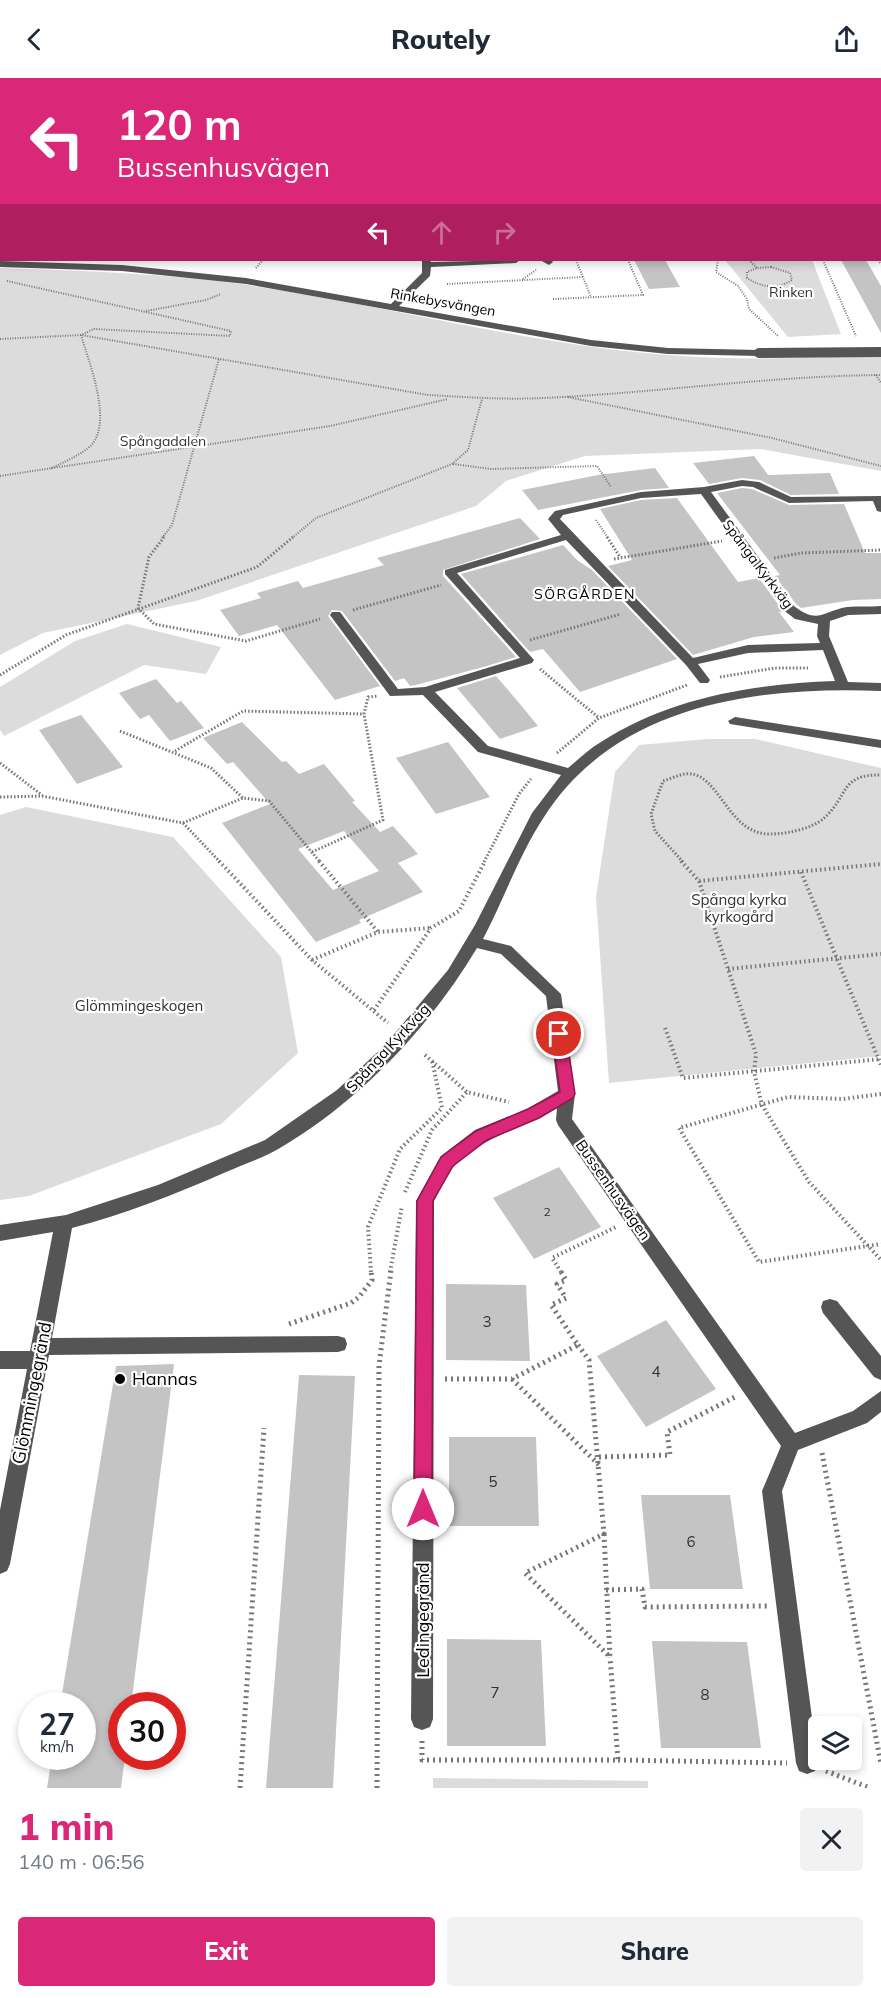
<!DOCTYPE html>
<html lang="en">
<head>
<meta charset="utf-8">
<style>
  :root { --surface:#fff; --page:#f2f2f3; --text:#1f2937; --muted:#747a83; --accent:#db2777 }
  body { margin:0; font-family:Mulish,sans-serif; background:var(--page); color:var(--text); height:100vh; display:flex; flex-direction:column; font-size:22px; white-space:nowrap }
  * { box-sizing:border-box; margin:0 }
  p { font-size:20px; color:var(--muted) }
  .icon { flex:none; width:33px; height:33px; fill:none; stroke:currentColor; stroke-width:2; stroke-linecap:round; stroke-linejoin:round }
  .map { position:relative; height:1710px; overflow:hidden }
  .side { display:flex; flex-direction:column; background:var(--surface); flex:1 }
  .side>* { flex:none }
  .banner { position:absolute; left:0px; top:0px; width:882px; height:183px; box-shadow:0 3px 9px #0003; background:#db2777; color:#fff; overflow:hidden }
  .fabs { position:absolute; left:808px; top:1638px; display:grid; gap:12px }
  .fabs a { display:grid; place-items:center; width:54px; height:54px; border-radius:6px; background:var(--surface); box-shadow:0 3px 9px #0003; font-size:30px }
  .speed { position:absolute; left:18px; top:1614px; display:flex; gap:12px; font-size:30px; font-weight:700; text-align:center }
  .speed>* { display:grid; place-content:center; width:78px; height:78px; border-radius:50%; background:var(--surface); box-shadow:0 3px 9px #0003; line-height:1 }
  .speed small { font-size:15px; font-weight:400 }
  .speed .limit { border:9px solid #d22; background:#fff; color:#111 }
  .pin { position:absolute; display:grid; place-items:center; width:51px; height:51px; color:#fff; margin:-26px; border:3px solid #fff; border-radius:50%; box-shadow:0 2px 6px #0007 }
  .me { position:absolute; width:66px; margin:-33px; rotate:0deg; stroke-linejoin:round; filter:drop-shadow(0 0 4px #0008) }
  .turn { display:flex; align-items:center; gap:21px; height:126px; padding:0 18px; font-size:27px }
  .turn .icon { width:78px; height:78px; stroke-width:2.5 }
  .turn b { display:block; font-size:42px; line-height:51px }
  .lanes { display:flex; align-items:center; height:57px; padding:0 18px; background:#0003; justify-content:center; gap:30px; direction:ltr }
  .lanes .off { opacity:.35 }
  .round { display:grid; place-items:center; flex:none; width:63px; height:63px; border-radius:6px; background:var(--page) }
  .overview { display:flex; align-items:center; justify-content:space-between; height:102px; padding:0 18px }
  h1 { font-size:36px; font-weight:800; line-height:45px; color:var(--accent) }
  .cta { display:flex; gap:12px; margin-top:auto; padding:12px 18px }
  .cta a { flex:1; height:69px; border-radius:6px; background:var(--accent); color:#fff; font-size:24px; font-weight:800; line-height:69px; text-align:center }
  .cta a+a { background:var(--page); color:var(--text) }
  header { display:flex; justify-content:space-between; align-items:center; height:78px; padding:0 18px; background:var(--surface); font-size:27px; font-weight:800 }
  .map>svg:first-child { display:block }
  .green { fill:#dcdcdc }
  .building { fill:#c4c4c4; fill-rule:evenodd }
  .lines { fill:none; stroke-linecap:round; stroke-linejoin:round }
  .path-far3 { stroke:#777; stroke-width:2; stroke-dasharray:1 1.5; stroke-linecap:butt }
  .path-far2 { stroke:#777; stroke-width:3; stroke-dasharray:1.5 2; stroke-linecap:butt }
  .path-far1 { stroke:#777; stroke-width:4; stroke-dasharray:1.5 3; stroke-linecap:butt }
  .path { stroke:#777; stroke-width:5; stroke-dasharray:2 4; stroke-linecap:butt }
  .minor { fill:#555; fill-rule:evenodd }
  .minor-bridge { stroke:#555; stroke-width:10 }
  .route { fill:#db2777; stroke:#8e194d; stroke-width:1.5 }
  .poi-dot { fill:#000; stroke:#fff; stroke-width:2 }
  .labels { text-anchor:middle; stroke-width:4.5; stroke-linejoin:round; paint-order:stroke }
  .number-label { font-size:12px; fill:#313131 }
  .far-park-label { font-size:14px; fill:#333; stroke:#fff }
  .far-street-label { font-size:14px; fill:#000; stroke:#fff }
  .far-neighbourhood-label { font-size:14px; letter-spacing:1.5px; fill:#000; stroke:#fff }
  .park-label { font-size:15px; fill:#333; stroke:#fff }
  .street-label { font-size:15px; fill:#000; stroke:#fff }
  .near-number-label { font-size:15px; fill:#313131 }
  .near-poi-label { font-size:18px; fill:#000; stroke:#fff; text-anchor:start }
  .near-street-label { font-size:18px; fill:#000; stroke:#fff }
</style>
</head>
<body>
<header><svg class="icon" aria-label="back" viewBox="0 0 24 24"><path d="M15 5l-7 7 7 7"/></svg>Routely<svg class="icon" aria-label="share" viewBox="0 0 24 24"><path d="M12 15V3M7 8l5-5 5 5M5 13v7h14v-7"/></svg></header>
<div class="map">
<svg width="881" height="1710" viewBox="0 0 881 1710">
  <rect width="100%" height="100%" fill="#fff"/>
  <!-- green -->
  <g class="green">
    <path d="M725,182H812L841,256L788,259Z"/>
    <path d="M0,190C83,193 166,195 248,207C389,228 527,266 668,277C739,283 810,280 881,277V393L760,371L585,378L506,403L476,428L196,523L43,555L0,577Z"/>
    <path d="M127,546L221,569L206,596L144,587L4,658L0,652V609L75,563Z"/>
    <path d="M708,661H755L881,690V978L609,1005L596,819L615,694L639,667Z"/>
    <path d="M26,729L173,759L281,879L298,975L221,1046L29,1118L0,1122V737Z"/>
    <path d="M433,1700L648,1703V1710H433Z"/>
  </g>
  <!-- building -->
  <g class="building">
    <path d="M634,182H665L680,209L649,211Z"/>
    <path d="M841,182H866L881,208V255Z"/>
    <path d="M754,378L768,397L830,395L839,416L791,417L760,402L742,400L709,406L693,385Z"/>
    <path d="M655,390L669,410L641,412L538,432L522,412L598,397Z"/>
    <path d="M742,410L752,411L789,427L844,426L865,475H881V521L853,522L801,530L796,526L775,498L780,497L717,415Z"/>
    <path d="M677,420L738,504L759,500L783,533L779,534L794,554L754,559L693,577L608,488L632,482L600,431L641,422Z"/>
    <path d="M520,440L540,461L443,492V498L516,579L487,588L416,607L410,608L404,600L395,603L342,533L332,532L328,538L380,608L335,622L277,547L239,558L220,532L261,520L257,515L298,503L303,510L384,487L377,480Z"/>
    <path d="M563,467L577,482L592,492L677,581L580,614L543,571L530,574L461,496Z"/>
    <path d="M496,598L520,626L538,648L500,661L457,610Z"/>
    <path d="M156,601L177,625L181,623L204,650L170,663L149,637L140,641L119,615Z"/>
    <path d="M81,637L123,689L77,706L39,652Z"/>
    <path d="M242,644L282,684L286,683L299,696L324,686L355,723L352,724L380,754L393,748L418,776L398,785L423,814L359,842L361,845L316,864L222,745L270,726L233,684L227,686L203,660ZM344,753L379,793L333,812L298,771Z"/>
    <path d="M448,664L490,719L436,736L396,680Z"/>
    <path d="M559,1089L601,1149L534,1181L493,1120Z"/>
    <path d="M446,1206L526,1207L530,1283L446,1282Z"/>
    <path d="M666,1242L716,1311L646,1349L597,1278Z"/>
    <path d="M174,1286L131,1628H122V1678H125L121,1710H47L52,1678H82V1628H60L116,1288Z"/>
    <path d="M299,1297L355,1298L333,1710H266Z"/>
    <path d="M449,1359H536L539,1448H449Z"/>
    <path d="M641,1417H730L743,1511H650Z"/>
    <path d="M447,1561L541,1562L546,1668H447Z"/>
    <path d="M652,1563L747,1564L761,1670H661Z"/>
  </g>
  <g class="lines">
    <!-- path-far3 -->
    <g class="path-far3">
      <path d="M742,0L756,2"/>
      <path d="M576,182L591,219"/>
      <path d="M718,182L716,194L738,208L747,221L749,231L778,258"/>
      <path d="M749,182L757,190"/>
      <path d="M823,182L856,258"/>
      <path d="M878,182L881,186"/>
      <path d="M771,189L790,195L792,202C777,212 761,209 747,200V194L757,190Z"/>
      <path d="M256,190L263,182"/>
      <path d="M523,201L536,192"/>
      <path d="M7,203L231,253L230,258L94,251L81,257C89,285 116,350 87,371C76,379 62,385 50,391"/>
      <path d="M447,206L583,199"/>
      <path d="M553,221L643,217L628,182"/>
      <path d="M146,233L206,222L221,216"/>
      <path d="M0,261L81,257L428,317C466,319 504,322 543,320C656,315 768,298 881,297"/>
      <path d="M876,297L881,305"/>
      <path d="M568,319L772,360L881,388"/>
      <path d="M453,386L491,391L597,388L611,409"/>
      <path d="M0,398L330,348L448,321"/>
      <path d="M596,442L608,460"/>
      <path d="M162,460L172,447L219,281"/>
      <path d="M292,460L316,440L452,386L468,372L482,321"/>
    </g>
    <!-- path-far2 -->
    <g class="path-far2">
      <path d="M164,459L149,479L138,530L154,546L246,563L320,541"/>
      <path d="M607,459L620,479"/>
      <path d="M774,480L801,475L881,472"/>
      <path d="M614,481L722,463"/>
      <path d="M353,532L441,507"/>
      <path d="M530,562L621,536"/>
      <path d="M540,591L599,640"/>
      <path d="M0,597L66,557L257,489L293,459"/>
      <path d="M720,599L775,590H808"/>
      <path d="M120,653L211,690L243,720L269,723L320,784"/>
      <path d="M175,673L243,633L364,636"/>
      <path d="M557,675L599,640L687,607"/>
      <path d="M0,685L42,717"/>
      <path d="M0,719L42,718L183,745L243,720"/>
      <path d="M183,745L220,784"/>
      <path d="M312,774L383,742L364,636L368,619L378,618"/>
      <path d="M484,784L519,716L531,701"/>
      <path d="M683,784L655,753L651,736L663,703C670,701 678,697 685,696C719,691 727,758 771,756C786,756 811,751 823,741C849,719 839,696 881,697"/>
    </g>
    <!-- path-far1 -->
    <g class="path-far1">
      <path d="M219,783L312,882L388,945"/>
      <path d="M319,783L378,854"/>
      <path d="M681,783L699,803L756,976L754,994L762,1027L809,1104L881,1182"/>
      <path d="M801,794L881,987"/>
      <path d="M699,803L881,786"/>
      <path d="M312,882L378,854L430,850"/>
      <path d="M728,891L881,876"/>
      <path d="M374,932L431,850L459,833L485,783"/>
      <path d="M665,950L683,1000L881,981"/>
      <path d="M425,977L467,1014"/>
      <path d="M881,1016L843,1021L788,1019L679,1050L759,1184L881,1166"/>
      <path d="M405,1114L432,1052L467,1014L509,1024"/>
      <path d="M371,1194L368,1149L400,1071L442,1030L432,982"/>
      <path d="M390,1194L402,1128"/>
      <path d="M561,1194L552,1180L616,1149"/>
    </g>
    <!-- path -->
    <g class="path">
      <path d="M289,1246L351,1225L359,1219L372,1202L371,1192"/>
      <path d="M578,1267L589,1282L604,1456"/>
      <path d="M445,1301H512L578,1267L551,1227L566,1220L557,1206L566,1202L560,1192"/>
      <path d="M512,1301L599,1387"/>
      <path d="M822,1375L881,1686"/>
      <path d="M599,1379L670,1377L667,1354L735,1319"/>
      <path d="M604,1456L610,1579L525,1495Z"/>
      <path d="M606,1512L642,1511L645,1529L767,1528"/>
      <path d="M422,1663V1682H618L610,1579"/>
      <path d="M618,1682L787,1685"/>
      <path d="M826,1693L870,1710"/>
      <path d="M240,1710L264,1350"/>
      <path d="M377,1710L379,1288L391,1192"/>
    </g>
    <!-- minor -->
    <g class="minor">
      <rect x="168" y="0" width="8" height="2"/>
      <path d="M388,0H396L388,2Z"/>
      <path d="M849,0H857V2H850Z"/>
      <rect x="880" y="38" width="1" height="5"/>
      <path d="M422,182H430L431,184L520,182L516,185L431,189L430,198L399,228L591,262L668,270L759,272L764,275L759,278L668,276L591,268L246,206L122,193L0,189V183L122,187L246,200L391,226L422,195Z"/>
      <path d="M540,182H551L553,184L549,187Z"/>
      <path d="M742,402L759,404L791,419L881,418V434L877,433L873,423L789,425L753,409L742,408L711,414L794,528C818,547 823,533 847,529C858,528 870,529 881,528V536L848,537L830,543L829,558L848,604L881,605V613C758,608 616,626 544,739C519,777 504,821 483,861L511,868L561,916L575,1016L572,1041L795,1355L853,1333L881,1313V1334L867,1345L798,1372L782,1413L818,1685L815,1693L807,1696L799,1693L796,1685L762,1413L781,1368L558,1047L556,1042L557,1030C523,1050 484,1058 455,1087C446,1096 440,1112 434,1123L433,1641L430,1649L422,1652L414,1649L411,1641L416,1123L441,1078L475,1052L527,1031L558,1013L546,918L501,876L477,870C429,950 361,1022 280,1070C263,1080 244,1086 226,1094C176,1116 125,1136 72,1150L52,1260L338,1258L345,1260L347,1266L345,1272L338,1274L49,1277L10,1486L7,1493L0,1496V1432L27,1291H0V1273H30L53,1154L0,1163V1147L66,1137L158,1107L265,1062L337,1012L385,967L448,892L475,847L532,735L561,697L478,674L423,617L390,618L330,537L332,534H340L398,611L425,609L520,580L445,496V492L561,457L548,441L555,433L641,414L704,409ZM701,416L786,534L795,541L818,546L817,558L820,565L748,567L693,580L560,441L563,437L641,420ZM566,462L686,587L700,605H708L710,602L698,586L748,575L823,572L835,603C754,606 671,619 601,664C589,671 579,681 568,690L488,668L435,614L532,585L534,582L457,495Z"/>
      <path d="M735,639L881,662V670L730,646L728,643Z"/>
      <path d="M830,1221L837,1223L881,1278V1302L874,1299L823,1235L821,1229L823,1223Z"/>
    </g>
    <!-- minor-bridge -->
    <path class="minor-bridge" d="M759,275L881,274"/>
  </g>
  <!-- route -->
  <path class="route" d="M559,951L564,952L566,956L575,1016L573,1020L539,1040L487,1062L453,1088L433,1123L432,1431L430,1437L423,1440L417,1437L414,1431L417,1123L441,1079L476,1053L528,1031L560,1014L552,956L554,952Z"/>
  <!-- markers -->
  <circle class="poi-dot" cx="120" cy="1301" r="6"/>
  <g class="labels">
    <!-- number labels -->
    <g class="number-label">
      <text x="547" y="1138">2</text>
    </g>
    <!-- far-park labels -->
    <g class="far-park-label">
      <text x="791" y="219">Rinken</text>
      <text x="163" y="368">Spångadalen</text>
    </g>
    <!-- far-street labels -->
    <g class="far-street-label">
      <text transform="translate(443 224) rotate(10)" y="5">Rinkebysvängen</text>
      <text transform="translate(758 486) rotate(53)" y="5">Spånga Kyrkväg</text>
    </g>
    <!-- far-neighbourhood labels -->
    <g class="far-neighbourhood-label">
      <text x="585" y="521">SÖRGÅRDEN</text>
    </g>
    <!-- park labels -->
    <g class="park-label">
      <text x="739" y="827">Spånga kyrka<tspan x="739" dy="17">kyrkogård</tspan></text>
      <text x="139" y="933">Glömmingeskogen</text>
    </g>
    <!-- street labels -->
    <g class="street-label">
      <text transform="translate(388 970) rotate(-47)" y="5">Spånga Kyrkväg</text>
      <text transform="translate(613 1112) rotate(55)" y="5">Bussenhusvägen</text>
    </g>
    <!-- near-number labels -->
    <g class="near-number-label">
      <text x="487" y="1249">3</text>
      <text x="656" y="1299">4</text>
      <text x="493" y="1409">5</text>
      <text x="691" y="1469">6</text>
      <text x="495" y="1620">7</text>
      <text x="705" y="1622">8</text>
    </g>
    <!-- near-poi labels -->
    <g class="near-poi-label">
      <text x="132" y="1307">Hannas</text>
    </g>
    <!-- near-street labels -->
    <g class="near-street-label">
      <text transform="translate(32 1315) rotate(-79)" y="6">Glömmingegränd</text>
      <text transform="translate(423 1542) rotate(-90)" y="6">Ledingegränd</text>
    </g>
  </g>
</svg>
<div class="fabs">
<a><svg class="icon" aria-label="layers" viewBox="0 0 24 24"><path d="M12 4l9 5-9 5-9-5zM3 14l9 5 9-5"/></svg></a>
</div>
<div class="speed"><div>27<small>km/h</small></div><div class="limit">30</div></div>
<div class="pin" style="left:559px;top:956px;background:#d93025"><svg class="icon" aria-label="arrive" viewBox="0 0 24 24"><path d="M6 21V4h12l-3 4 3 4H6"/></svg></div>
<svg class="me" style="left:423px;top:1431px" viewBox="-20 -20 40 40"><circle r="19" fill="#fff"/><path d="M0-13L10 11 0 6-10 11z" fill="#db2777"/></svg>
<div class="banner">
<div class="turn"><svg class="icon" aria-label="left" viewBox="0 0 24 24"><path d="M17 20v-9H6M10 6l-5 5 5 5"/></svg><div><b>120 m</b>Bussenhusvägen</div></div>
<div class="lanes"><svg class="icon" aria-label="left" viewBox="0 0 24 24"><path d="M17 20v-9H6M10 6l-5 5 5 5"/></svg><svg class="icon off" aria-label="ahead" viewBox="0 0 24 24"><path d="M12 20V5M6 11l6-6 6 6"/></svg><svg class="icon off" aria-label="right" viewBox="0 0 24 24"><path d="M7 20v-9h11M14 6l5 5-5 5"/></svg></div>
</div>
</div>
<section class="side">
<div class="overview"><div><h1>1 min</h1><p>140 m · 06:56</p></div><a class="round"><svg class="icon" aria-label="close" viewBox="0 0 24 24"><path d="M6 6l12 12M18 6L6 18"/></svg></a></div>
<div class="cta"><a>Exit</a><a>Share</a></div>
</section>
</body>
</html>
